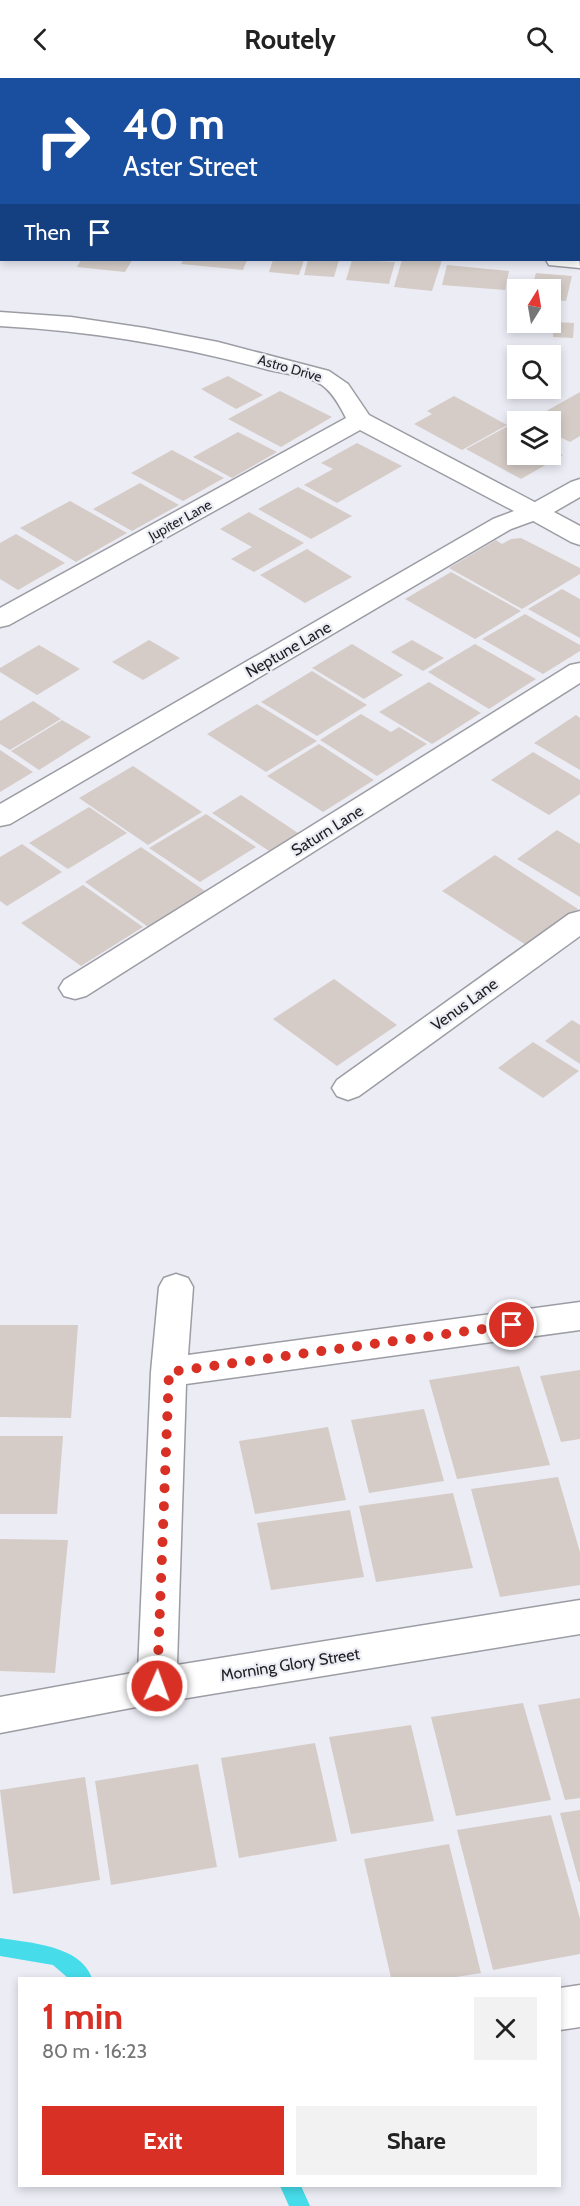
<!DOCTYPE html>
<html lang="en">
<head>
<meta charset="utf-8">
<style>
  :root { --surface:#fff; --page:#f2f2f2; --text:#222; --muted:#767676; --accent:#d93025 }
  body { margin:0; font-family:Cabin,sans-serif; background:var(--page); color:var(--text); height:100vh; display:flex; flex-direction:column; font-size:22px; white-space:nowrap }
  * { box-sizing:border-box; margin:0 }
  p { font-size:20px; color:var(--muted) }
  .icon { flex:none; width:33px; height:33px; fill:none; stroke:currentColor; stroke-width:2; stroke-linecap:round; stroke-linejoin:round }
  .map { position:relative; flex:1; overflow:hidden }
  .panel { position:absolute; left:18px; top:1899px; width:543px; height:210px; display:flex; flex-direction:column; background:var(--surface); border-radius:0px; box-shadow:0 3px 9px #0003 }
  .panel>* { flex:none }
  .guide { position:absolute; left:0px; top:0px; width:580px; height:183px; box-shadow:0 3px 9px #0003; background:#1a4fa0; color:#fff; overflow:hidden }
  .needle { width:39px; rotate:11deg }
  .buttons { position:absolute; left:507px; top:201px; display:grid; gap:12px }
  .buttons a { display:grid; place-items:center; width:54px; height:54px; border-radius:0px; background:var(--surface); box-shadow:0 3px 9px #0003; font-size:30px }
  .pin { position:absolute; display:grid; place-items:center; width:51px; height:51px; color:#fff; margin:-26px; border:3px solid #fff; border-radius:50%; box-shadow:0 2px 6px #0007 }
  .me { position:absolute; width:66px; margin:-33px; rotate:2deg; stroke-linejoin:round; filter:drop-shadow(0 0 4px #0008) }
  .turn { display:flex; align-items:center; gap:21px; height:126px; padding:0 24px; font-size:27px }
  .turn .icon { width:78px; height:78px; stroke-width:2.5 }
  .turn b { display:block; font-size:42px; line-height:51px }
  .then { display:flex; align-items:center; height:57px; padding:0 24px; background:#0003; gap:12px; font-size:22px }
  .round { display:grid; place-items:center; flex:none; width:63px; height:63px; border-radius:0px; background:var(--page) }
  .overview { display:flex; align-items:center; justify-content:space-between; height:102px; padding:0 24px }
  h1 { font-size:36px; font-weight:800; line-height:45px; color:var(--accent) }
  .action { display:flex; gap:12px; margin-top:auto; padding:12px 24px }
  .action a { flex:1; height:69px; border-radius:0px; background:var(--accent); color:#fff; font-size:24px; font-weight:800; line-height:69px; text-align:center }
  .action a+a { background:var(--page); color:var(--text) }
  header { display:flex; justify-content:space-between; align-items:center; height:78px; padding:0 24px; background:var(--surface); font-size:27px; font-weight:800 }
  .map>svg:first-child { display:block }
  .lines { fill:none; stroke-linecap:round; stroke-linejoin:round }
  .stream { fill:#46dcea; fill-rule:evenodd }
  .building { fill:#d5ccc7 }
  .street-casing { stroke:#9c9ca4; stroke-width:3 }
  .secondary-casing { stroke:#9c9ca4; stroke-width:3 }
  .street { fill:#fff; fill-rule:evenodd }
  .secondary { fill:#fff; fill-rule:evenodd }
  .route { stroke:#d93025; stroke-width:10; stroke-dasharray:0 18 }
  .labels { text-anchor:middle; stroke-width:4.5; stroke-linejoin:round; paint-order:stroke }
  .far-street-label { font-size:14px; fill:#1e1e22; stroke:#ececf5 }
  .street-label { font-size:16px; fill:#1e1e22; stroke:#ececf5 }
</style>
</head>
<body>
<header><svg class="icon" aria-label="back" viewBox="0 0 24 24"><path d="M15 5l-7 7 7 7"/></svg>Routely<svg class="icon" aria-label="search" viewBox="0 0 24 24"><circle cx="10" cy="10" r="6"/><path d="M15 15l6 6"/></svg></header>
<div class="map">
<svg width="580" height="2128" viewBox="0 0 580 2128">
  <rect width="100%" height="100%" fill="#ececf5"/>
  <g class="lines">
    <!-- stream -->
    <g class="stream">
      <path d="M0,1860C30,1865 80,1867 92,1900H68L53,1887L0,1878Z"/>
      <path d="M280,2108H301L310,2128H289Z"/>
    </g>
  </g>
  <!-- building -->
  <g class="building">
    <path d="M81,182H132L125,194L77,189Z"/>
    <path d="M183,182H247L243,192L181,186Z"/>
    <path d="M273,182H304L299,197L269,194Z"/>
    <path d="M308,182H339L334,199L304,197Z"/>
    <path d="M352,182L395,184L389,206L346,202Z"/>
    <path d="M402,182H442L432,213L394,209Z"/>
    <path d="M447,187L509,193L505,212L442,207Z"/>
    <path d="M536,195L572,198L566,223L550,222V212H531Z"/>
    <path d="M554,244L574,245L573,260L553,259Z"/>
    <path d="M228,298L263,317L236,331L201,311Z"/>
    <path d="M280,313L332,339L281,369L228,341Z"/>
    <path d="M580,314V358L570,364L550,354V344H527Z"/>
    <path d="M454,318L507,347L462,372L414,346L432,336L427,333Z"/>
    <path d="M508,348L518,353V376H550V370L563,377L521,401L466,371Z"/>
    <path d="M238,354L277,374L232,400L193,379Z"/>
    <path d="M357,365L402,388L337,425L304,407L333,391L321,385Z"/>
    <path d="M172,372L224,400L183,423L131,395Z"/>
    <path d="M140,405L179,427L132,453L93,431Z"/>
    <path d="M298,409L352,438L311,461L258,431Z"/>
    <path d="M70,423L127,455L76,484L20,450Z"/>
    <path d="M249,434L304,465L254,494L231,481L252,469L220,451Z"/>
    <path d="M16,456L65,485L18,512L0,501V465Z"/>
    <path d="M521,460L580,490V496L522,531L449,490L496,462L502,466L511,461Z"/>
    <path d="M307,471L352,499L305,525L260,497Z"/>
    <path d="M451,494L521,533L475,561L405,521Z"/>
    <path d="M562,511L580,521V560L528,531Z"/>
    <path d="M525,536L580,567V573L543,596L482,561Z"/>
    <path d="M149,562L180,580L143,602L112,584Z"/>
    <path d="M412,562L444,580L423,593L391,574Z"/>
    <path d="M352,566L403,597L364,621L312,590Z"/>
    <path d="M475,566L536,601L489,631L428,594Z"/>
    <path d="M39,567L80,591L37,617L0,594V590Z"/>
    <path d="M312,593L367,627L317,658L261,624Z"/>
    <path d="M429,604L481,635L432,666L379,634Z"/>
    <path d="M33,623L61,641L10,672L0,666V643Z"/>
    <path d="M257,626L317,663L266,694L207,656Z"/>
    <path d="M361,636L391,654L399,649L427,666L377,698L320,662Z"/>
    <path d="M576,637L580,640V692L534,665Z"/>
    <path d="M62,642L91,659L39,692L11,673Z"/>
    <path d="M319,666L374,702L323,734L267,698Z"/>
    <path d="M0,672L33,694L0,714Z"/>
    <path d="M533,674L580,702V716L549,737L491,702Z"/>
    <path d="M133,688L202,734L148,767L79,720Z"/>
    <path d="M241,717L298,755L269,773L212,735Z"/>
    <path d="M89,729L127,755L68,791L29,765Z"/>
    <path d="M206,736L256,769L200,804L149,770Z"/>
    <path d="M557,752L580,766V819L517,781Z"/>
    <path d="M22,766L62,794L7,828L0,823V779Z"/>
    <path d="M141,769L208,815L151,851L85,804Z"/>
    <path d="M495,777L578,831L526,867L442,813Z"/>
    <path d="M83,807L143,849L81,888L21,845Z"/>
    <path d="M334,901L397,947L337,988L273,941Z"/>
    <path d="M572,942L580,947V986L545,963Z"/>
    <path d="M533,964L579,993L543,1020L498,990Z"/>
    <path d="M0,1247H78L71,1340L0,1339Z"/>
    <path d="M519,1288L550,1387L457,1401L429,1302Z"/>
    <path d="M580,1292V1361L561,1364L540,1298Z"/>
    <path d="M424,1331L444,1403L369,1415L351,1342Z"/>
    <path d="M328,1349L346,1422L255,1436L239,1363Z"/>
    <path d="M0,1358H63L57,1436H0Z"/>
    <path d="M558,1399L580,1474V1507L500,1519L471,1411Z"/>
    <path d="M453,1415L473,1490L376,1504L359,1428Z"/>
    <path d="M350,1432L364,1499L271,1512L257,1445Z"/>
    <path d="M0,1461L68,1462L55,1595L0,1593Z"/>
    <path d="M580,1620V1720L565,1722L538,1627Z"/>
    <path d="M523,1625L551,1722L456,1738L431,1639Z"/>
    <path d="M411,1647L434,1743L351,1756L329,1659Z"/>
    <path d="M315,1665L337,1763L239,1780L221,1680Z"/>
    <path d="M198,1686L217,1789L111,1807L95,1703Z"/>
    <path d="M85,1699L100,1802L13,1816L0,1712Z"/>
    <path d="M580,1732V1804H579L560,1735Z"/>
    <path d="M551,1737L580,1841V1876L493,1892L457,1752Z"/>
    <path d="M449,1766L481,1895L450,1900H391L364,1781Z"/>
  </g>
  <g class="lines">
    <defs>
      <g id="street">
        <path d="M75,0H113L114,2H76Z"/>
        <rect x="579" y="33" width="1" height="12"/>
        <rect x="0" y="54" width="2" height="13"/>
        <rect x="579" y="101" width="1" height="14"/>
        <rect x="0" y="128" width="2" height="14"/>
        <path d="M579,176L580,190L549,187L546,182H579Z"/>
        <path d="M0,234L71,239L145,250L218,264L329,293L348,306L369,337L544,429L548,434L544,439L511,451L10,746L0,748V726L493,441L514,433L360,352L9,547L0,549V530L346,340C340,328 333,315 322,307C308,297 285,296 269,292C181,268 91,253 0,248Z"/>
        <path d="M580,585V605L86,918L75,921L64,918L59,910L64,902L570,587Z"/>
        <path d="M580,833V858L359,1018L348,1022L337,1018L332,1010L337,1002L569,836Z"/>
        <path d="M176,1196L188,1200L193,1209L188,1277L580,1224V1252L186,1306L177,1587L580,1522V1556L157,1625L0,1655V1619L138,1594L151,1294L159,1209L164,1200Z"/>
        <path d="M580,1907V1949L560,1952V1910Z"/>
      </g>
      <path id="secondary" d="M580,401V419L554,434L580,448V467L571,464L526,439L522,434L526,429L571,404Z"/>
    </defs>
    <!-- street casing -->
    <use href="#street" class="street-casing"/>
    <!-- secondary casing -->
    <use href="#secondary" class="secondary-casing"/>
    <!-- street -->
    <use href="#street" class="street"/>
    <!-- secondary -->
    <use href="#secondary" class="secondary"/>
  </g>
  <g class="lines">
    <!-- route -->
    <path class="route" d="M157,1608L169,1294L512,1247"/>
  </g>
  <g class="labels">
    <!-- far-street labels -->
    <g class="far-street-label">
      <text transform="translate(290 290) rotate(16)" y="5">Astro Drive</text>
      <text transform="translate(180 442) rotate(-29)" y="5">Jupiter Lane</text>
    </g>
    <!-- street labels -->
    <g class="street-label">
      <text transform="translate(288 571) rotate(-30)" y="6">Neptune Lane</text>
      <text transform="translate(327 752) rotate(-32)" y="6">Saturn Lane</text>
      <text transform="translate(464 926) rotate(-36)" y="6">Venus Lane</text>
      <text transform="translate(290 1586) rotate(-9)" y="6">Morning Glory Street</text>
    </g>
  </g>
</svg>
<div class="buttons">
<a><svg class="needle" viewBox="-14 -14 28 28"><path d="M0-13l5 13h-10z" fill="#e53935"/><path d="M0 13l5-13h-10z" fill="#767676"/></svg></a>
<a><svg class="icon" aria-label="search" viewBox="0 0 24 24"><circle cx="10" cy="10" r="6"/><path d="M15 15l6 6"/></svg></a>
<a><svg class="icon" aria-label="layers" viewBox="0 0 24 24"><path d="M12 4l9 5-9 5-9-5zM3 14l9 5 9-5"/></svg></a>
</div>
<div class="pin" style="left:512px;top:1247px;background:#d93025"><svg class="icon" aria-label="arrive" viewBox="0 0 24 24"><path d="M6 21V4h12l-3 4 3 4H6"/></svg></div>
<svg class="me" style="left:157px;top:1608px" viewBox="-20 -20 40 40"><circle r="17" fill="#d93025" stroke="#fff" stroke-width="3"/><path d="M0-11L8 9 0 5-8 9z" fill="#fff"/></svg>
<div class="guide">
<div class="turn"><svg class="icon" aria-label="right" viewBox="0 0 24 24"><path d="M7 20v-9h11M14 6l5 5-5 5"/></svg><div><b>40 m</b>Aster Street</div></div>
<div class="then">Then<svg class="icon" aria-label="arrive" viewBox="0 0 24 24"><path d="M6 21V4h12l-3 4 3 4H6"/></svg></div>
</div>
<section class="panel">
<div class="overview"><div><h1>1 min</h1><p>80 m · 16:23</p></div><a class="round"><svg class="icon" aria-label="close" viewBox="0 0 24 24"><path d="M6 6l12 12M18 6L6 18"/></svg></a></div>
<div class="action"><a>Exit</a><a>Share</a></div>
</section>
</div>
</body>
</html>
